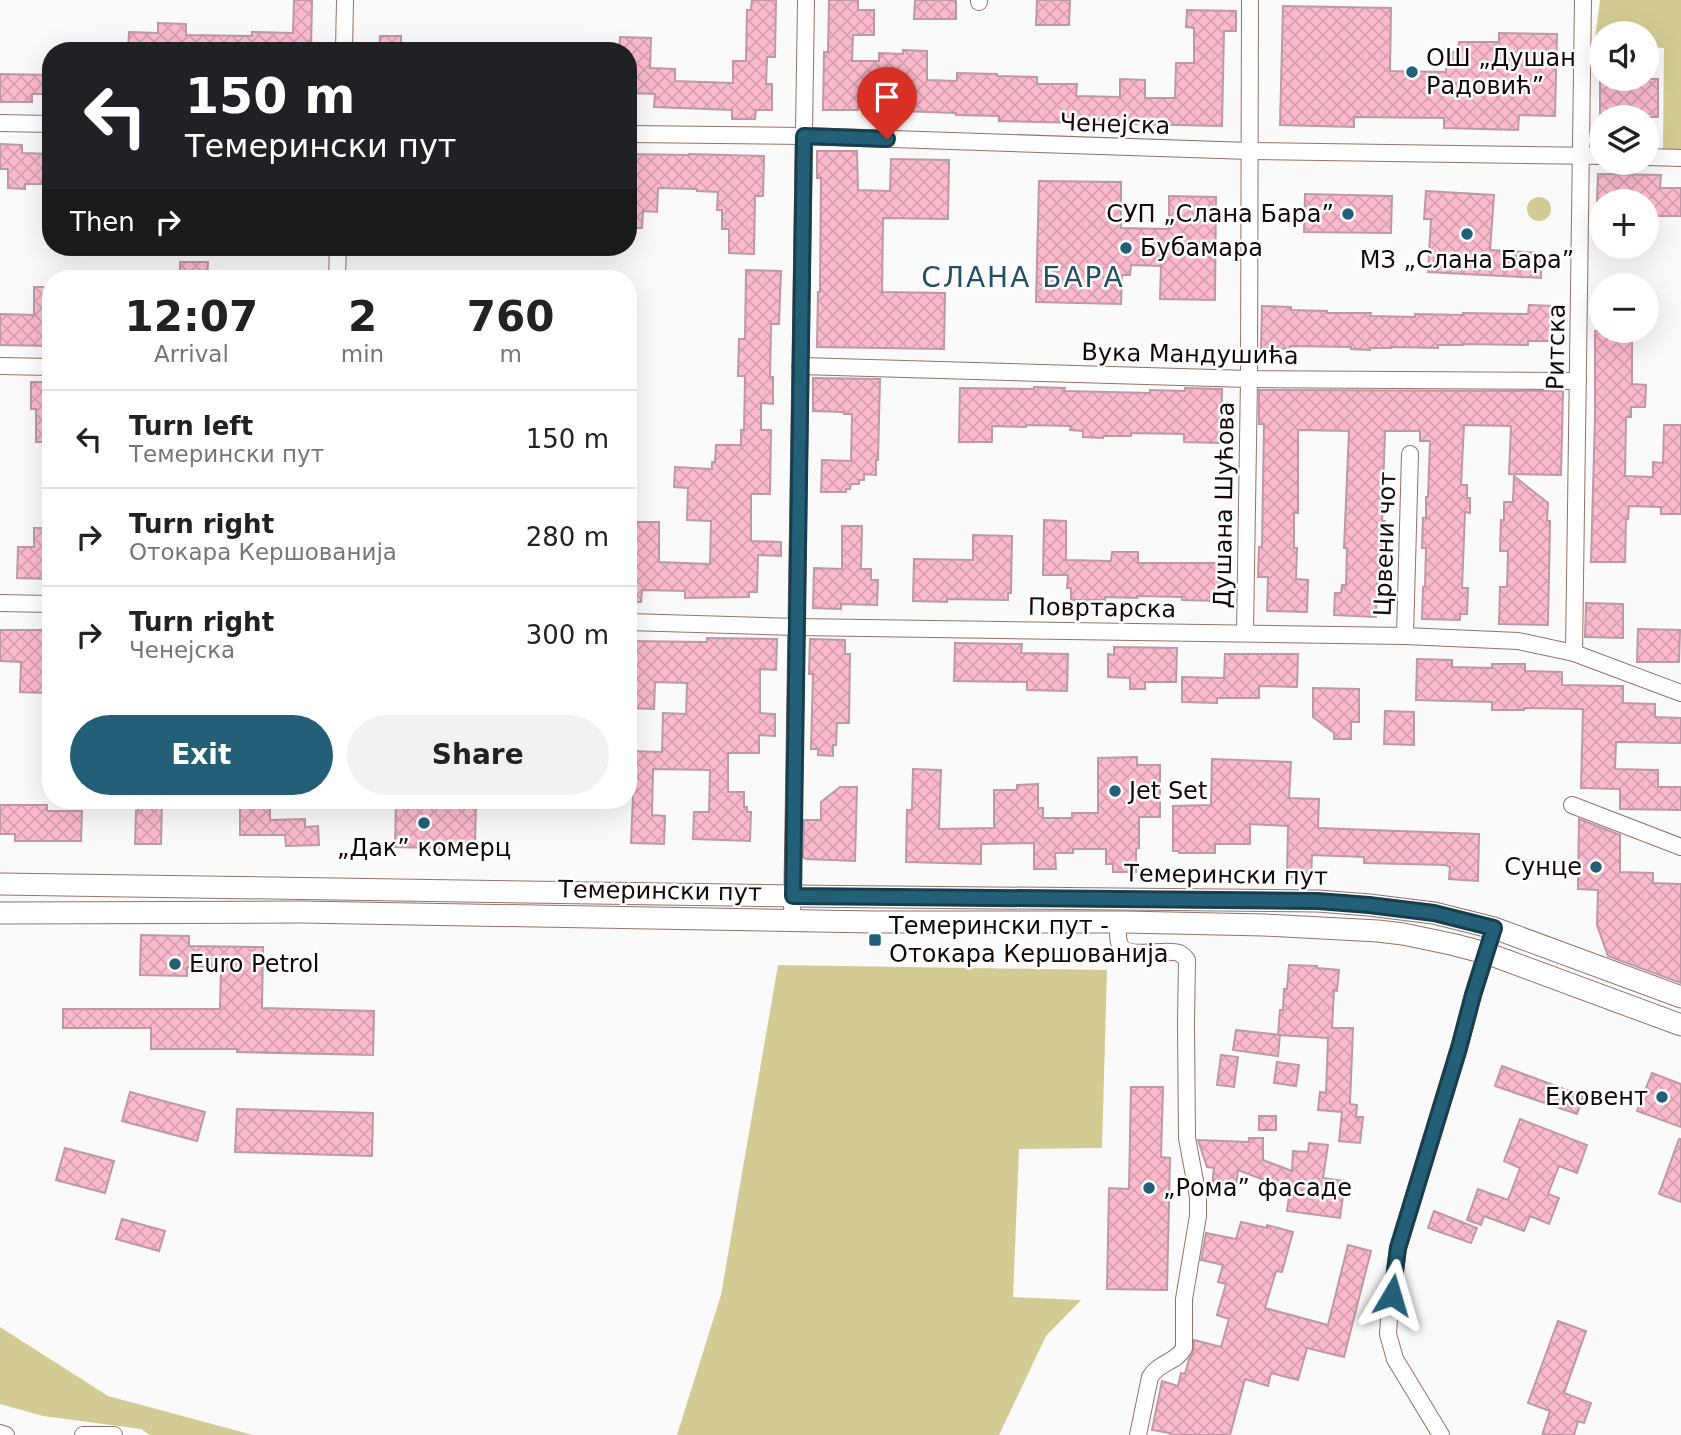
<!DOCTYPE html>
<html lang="en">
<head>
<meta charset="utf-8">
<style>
  :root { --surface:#fff; --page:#f2f2f2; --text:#222; --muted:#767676; --line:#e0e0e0; --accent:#236077 }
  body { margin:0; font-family:"DejaVu Sans",sans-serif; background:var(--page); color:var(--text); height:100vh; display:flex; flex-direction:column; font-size:26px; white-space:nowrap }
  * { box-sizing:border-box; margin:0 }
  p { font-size:23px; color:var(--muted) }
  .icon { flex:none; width:38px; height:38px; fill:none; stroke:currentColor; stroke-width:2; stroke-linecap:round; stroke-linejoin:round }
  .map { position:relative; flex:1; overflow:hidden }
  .sheet { position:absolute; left:42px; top:270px; width:595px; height:539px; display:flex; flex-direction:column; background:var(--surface); border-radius:28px; box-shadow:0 7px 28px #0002 }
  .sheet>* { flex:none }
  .banner { position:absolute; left:42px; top:42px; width:595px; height:214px; border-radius:28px; box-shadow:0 7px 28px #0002; background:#202124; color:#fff; overflow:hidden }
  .fabs { position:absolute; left:1589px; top:21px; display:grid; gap:14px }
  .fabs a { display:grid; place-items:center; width:70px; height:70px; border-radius:50%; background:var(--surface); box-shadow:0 7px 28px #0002; font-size:35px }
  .pin { position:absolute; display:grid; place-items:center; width:60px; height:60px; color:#fff; margin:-72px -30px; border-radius:50% 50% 50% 0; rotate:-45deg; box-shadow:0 0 7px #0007 }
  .pin .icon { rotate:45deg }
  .me { position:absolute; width:77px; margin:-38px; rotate:7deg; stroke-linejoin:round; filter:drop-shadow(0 0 5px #0008) }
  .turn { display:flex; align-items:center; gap:24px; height:147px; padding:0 28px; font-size:32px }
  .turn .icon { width:91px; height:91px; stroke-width:2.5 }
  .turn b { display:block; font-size:49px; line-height:60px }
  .then { display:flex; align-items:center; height:66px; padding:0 28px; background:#0003; gap:14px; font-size:26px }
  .eta { display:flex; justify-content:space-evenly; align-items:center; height:119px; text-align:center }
  .eta b { font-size:42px; font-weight:600; line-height:49px }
  .cta { display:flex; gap:14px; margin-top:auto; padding:14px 28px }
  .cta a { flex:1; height:80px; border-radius:42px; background:var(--accent); color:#fff; font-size:28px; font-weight:600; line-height:80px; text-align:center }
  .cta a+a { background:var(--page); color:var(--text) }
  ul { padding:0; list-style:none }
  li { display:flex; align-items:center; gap:21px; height:98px; padding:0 28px; border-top:2px solid var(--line) }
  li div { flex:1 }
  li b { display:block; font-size:26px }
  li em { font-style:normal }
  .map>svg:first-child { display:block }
  .green { fill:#d2cb93 }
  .building { fill:url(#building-cross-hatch); stroke:#bd9aa3; stroke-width:2 }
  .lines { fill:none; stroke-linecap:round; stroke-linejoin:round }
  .street-casing { stroke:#93736b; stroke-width:18 }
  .secondary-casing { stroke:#93736b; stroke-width:23 }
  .street { stroke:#fff; stroke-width:16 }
  .secondary { stroke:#fff; stroke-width:21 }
  .route-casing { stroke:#173e4d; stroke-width:18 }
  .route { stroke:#236077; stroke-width:12 }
  .poi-dot { fill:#236077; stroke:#fff; stroke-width:2.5 }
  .labels { text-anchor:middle; stroke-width:5; stroke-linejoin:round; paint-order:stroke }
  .poi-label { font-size:24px; fill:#140906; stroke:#fff; text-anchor:start }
  .street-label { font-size:24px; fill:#140906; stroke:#fff }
  .quarter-label { font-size:28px; letter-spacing:2px; fill:#215163; stroke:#fff }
</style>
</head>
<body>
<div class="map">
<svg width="1681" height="1435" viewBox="0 0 1681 1435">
  <defs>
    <pattern id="building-cross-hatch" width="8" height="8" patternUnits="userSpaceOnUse" patternTransform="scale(1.75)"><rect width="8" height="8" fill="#fcbbcd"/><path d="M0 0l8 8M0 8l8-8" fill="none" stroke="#d79faf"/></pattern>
  </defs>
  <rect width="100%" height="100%" fill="#fafafa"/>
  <!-- green -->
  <g class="green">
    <path d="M1600,0H1681V150H1663L1664,48L1647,47V33H1601V47H1594Z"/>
    <circle cx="1539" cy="209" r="12"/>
    <path d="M778,965L1107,970L1102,1148L1019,1149L1013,1297L1081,1300L1046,1336L999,1435H677L721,1295Z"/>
    <path d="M0,1327L108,1396L253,1435H150L141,1429L43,1416L0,1404Z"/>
  </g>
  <!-- building -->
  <g class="building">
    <path d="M294,0H312L311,51H128L129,32L158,33V23L186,24V35L252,36V32L293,33Z"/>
    <path d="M752,0H776L775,57H767L766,84H772V110H756L755,119H732V110L654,107L655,94L628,93V51H619L620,37L651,38L650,68L675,69V81L733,83V61H746L747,10H751Z"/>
    <path d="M829,0H858V10H874V35H853L852,61H879V53L903,54V50L927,51V80L957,81V73L997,74V76L1037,77V84H1077L1076,96L1120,97V79L1145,80V98H1175L1176,63H1194V28L1186,27L1187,10L1236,11V31H1224L1222,126L999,121V116L956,115V113L900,111V85H869V92L859,91L858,110H823L824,52H828Z"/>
    <path d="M915,0H956V19H914Z"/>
    <path d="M1037,0H1070L1069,25H1036Z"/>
    <path d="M1283,6L1391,8L1390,71L1446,72V58H1452V52H1458L1459,42H1499V33L1557,34L1555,116L1519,115L1518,130L1444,128V118L1354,117V127L1280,125Z"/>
    <path d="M380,36H401V51H379Z"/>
    <path d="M0,74L51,75V94H32V102H0Z"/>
    <rect x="1600" y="79" width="58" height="38"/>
    <path d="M0,144L22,145V153L51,154V184H25V189L8,188V169H0Z"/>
    <path d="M817,151H857L858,190L890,191L891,159L949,160L948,219L883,218L882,292L945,293L944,349L817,347L818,292H820L821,178H817Z"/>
    <path d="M628,154L689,155V154L764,156L763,196H755L754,254L729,253V229H722V210H717L718,192L697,191V189L658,188L657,212L643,211L642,228H629Z"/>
    <path d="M1598,174L1661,175L1660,188H1681V216H1647V201H1597Z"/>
    <path d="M1039,181L1121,182V228L1169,229V196L1216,197L1215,300L1160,299L1161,266L1131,265L1130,275H1122L1121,304L1036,302Z"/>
    <path d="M1426,191L1494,195L1490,250L1542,253L1541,278L1428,272L1431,219H1424Z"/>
    <path d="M1305,194L1392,196L1391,233L1304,232Z"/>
    <path d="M180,262H208L207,278H180Z"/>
    <path d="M746,270L781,271L779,324H771L770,377H773V404L761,403V430H771L770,494H751V541L781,542V556L758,555L757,592H749V597L685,598V591L642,590L641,602H628L629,522H659V562L710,564L711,521L687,520L688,488L674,487L675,467L712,469V462H715L716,445H741V430H744L745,376H738L739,339H745Z"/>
    <path d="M34,287H51V346L0,345V314L34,315Z"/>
    <path d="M1529,305L1554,306L1553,341H1528V345L1463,344V345H1438V348L1391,347V348H1370V350L1351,349V347L1290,346V349L1261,348L1262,306L1291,307V310L1327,311V313H1371L1370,316L1415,317V314L1463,315V313L1528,314Z"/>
    <path d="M1595,331H1632V384L1646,385L1645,407H1631V417H1626L1625,476L1653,477V462L1663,463L1664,425H1681V514H1661V507L1629,506L1628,519H1626L1625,562H1591L1595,417Z"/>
    <path d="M813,378L880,379L878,460H876V475L864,474V480H859V484H851L850,489H846V492H821L822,460L851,461L852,414H844L843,412L813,411Z"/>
    <path d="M31,382H51V442H36V409H31Z"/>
    <path d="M1034,387L1065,388L1064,391L1150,393V390L1185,391V388L1222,389L1221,443L1184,442V434L1131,433V436H1103V438L1083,437V431L1070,430L1071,426L1026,425V427L992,426V442H959L960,388L1034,389Z"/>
    <path d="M1259,390L1563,391L1561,475L1509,474L1511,426L1464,425L1461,485H1467V498H1470V513L1465,512L1462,588H1468L1467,614H1460V620L1422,619L1423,587H1425L1426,548H1422L1423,518H1426V497H1428L1430,441H1420V431H1385L1382,521H1385V543H1382L1380,583H1377L1376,617L1334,615L1335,593H1341L1342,585H1346L1347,548H1344L1349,431L1298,430V513H1294V548H1297L1296,579L1308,580L1307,612L1267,611L1268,577H1258L1259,547H1262L1264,424H1259Z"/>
    <path d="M1514,476L1548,503L1547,521H1550L1548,625L1499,624L1500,587H1507L1508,551H1500L1501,520H1504V502H1513Z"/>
    <path d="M1044,520L1066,521V560L1111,561L1112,552H1138V563H1220L1219,601L1182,600V597L1137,596V598L1105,597V600H1071V588H1067L1068,575H1043Z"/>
    <path d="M842,526H862L861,569H871V580H878L877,605L841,604V609L813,608L814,568L842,569Z"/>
    <path d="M34,528H51V579L17,578L18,547H34Z"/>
    <path d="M973,535L1012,536L1011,593H1008V600L947,599V602L913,601L914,559L973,560Z"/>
    <path d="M1586,603L1623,604V638L1585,637Z"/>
    <path d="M1638,629L1680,630L1679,662H1637Z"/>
    <path d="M0,630H51V661L45,660V693L20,692L21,662L0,661Z"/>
    <path d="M707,638L777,639L776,670L760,669V713L775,714V736L759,735V753H728V792H744V807H747V812H751L750,841L693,839L694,812H709L710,770L653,769L652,815L665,816L664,844L631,843L633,795H628V751L662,752L663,713L686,714L687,683L655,682L654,709L628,708V641L707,642Z"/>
    <path d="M810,639L845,640V654H850L849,723H837L836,745H833V756L818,755V749H811L813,674H809Z"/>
    <path d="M955,643L1022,644L1021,653L1068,654L1067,691L1027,690V682L954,681Z"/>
    <path d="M1114,647L1177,648L1176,682H1145V689H1130V678L1108,677V654L1114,655Z"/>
    <path d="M1225,654H1298L1297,687L1259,686V698H1217V703L1182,702V677L1224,678Z"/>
    <path d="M1417,659L1452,660V667L1492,668V664H1525V671L1562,672V685L1623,686V703L1655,704V717L1681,718V743L1616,742L1615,769L1658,770V787H1681V810L1620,809V789L1581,788L1583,709L1524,708V710H1492V702L1416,700Z"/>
    <path d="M1313,688L1359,689V722H1351V739H1334V733L1313,717Z"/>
    <path d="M1385,711L1414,712V745L1384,744Z"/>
    <path d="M1137,757V765H1160V817H1139V848L1136,849V872H1113V864H1106V849H1073V853H1055L1056,869H1034V843L981,844V864L906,862L907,810H912L913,769L941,770L939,829L994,828V790H1017V785L1038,784V808H1043V818H1072V813H1098V758Z"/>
    <path d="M1212,759L1291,762L1289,798L1319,799L1318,828L1479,834L1478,881L1449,879L1450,867L1446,865L1364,863V857L1312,855L1311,878L1287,877L1288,826L1250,824V844H1215V853H1179V851H1173V806L1211,805Z"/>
    <path d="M840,787H857L855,861L806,859L803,857L804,820H821V802Z"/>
    <path d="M138,800H162L161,844H135L136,811H138Z"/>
    <path d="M240,800H256V802H270V820L305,819V827L318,826L319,845L286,846L285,835H240Z"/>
    <path d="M396,800H476L475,849L395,847Z"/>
    <path d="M0,805H47V811H82L81,841H15V834H0Z"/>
    <path d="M1579,819L1620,835V872L1653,873V883L1681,884V983L1608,956L1597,925L1598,890L1578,889Z"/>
    <path d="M141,935L189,936V946L263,947L262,1008L374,1011L373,1055L237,1052V1049H151V1028H63V1009H220L221,967H187V976L140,975Z"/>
    <path d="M1289,965L1317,966V968L1339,970L1337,991L1334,990L1332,1028H1353L1350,1104L1357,1105L1356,1117H1363L1360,1143L1339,1141L1342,1112L1318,1110L1320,1092L1326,1093L1328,1038L1278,1035L1280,1010H1283L1284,989H1287Z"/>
    <path d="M1236,1030L1280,1035L1278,1056L1233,1050Z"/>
    <path d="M1221,1055L1238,1057L1234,1087L1217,1085Z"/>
    <path d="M1277,1062L1299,1065L1296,1086L1274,1083Z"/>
    <path d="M1502,1066L1583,1096L1577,1114L1495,1086Z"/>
    <path d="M1652,1073L1681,1084V1127L1637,1111Z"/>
    <path d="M1131,1087H1163L1161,1157L1170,1158L1167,1290L1107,1289L1109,1188L1129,1189Z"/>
    <path d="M130,1092L205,1112L197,1141L122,1121Z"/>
    <path d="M237,1109L373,1113L372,1156L235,1152Z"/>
    <rect x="1259" y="1116" width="17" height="14"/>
    <path d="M1520,1119L1587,1145L1577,1173L1559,1166L1548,1194L1559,1198L1549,1224L1530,1216L1524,1231L1484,1216L1481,1225L1467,1220L1478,1189L1508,1200L1520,1168L1504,1161Z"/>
    <path d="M1249,1138H1263V1160L1292,1171L1293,1151L1308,1152L1309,1143L1328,1145L1323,1178L1345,1181L1340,1218L1287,1211L1290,1190L1238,1170L1235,1197L1211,1194L1214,1168L1207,1167L1198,1140L1249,1142Z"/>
    <path d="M1679,1139H1681V1202L1659,1194Z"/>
    <path d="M65,1148L114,1161L105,1193L56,1180Z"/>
    <path d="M1434,1211L1477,1228L1471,1243L1428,1228Z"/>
    <path d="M122,1219L165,1231L159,1251L116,1239Z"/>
    <path d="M1241,1222L1267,1228V1225L1293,1232L1282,1272L1276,1271L1265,1308L1328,1325L1348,1245L1371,1251L1344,1357L1307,1348L1298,1380L1271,1373L1268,1386L1245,1379L1230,1435H1170V1433L1152,1430L1162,1381L1178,1386L1181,1373L1185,1374L1189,1359L1193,1353L1194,1340L1221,1347L1229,1319L1217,1315L1226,1284L1218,1282L1223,1265L1201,1260L1206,1233L1236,1239Z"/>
    <path d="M1558,1321L1586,1331L1564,1393L1591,1403L1584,1423L1578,1421L1574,1435H1542L1550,1411L1528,1403Z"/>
  </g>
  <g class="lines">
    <defs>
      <g id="street">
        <path d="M979,0V2"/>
        <path d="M344,51L345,0"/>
        <path d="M0,123L51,124"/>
        <path d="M628,134L804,136L1250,151L1601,156"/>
        <path d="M1647,157L1681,158"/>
        <path d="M337,278L338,247"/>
        <path d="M0,366L51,367"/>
        <path d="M800,366L1249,379L1578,381"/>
        <path d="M0,603L51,604"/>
        <path d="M628,622L797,627L1405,636L1518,641L1574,653L1681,693"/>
        <path d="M1245,633L1249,379L1250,0"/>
        <path d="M1405,636L1410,454"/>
        <path d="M1574,653L1583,0"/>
        <path d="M1572,805L1681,847"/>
        <path d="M792,920L806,0"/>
        <path d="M1118,922C1118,929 1117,939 1120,945C1127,960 1165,948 1179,953C1183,955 1184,956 1187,960L1186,1023L1187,1138L1198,1197V1216L1184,1299V1348C1177,1362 1159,1362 1150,1377L1138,1435"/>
        <path d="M0,1433L6,1435"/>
        <path d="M83,1435H114"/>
        <path d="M1441,1435L1395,1359L1388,1334L1389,1319L1398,1248L1459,1048L1473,995L1494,928"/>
      </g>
      <g id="secondary">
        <path d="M0,884L793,896L1318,901L1369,905L1434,913L1494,928L1681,997"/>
        <path d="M0,913L301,912L873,922H1125L1264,925L1378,931L1403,934L1451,944L1486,953L1681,1025"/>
      </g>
    </defs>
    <!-- street casing -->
    <use href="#street" class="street-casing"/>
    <!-- secondary casing -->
    <use href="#secondary" class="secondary-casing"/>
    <!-- street -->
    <use href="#street" class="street"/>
    <!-- secondary -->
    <use href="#secondary" class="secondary"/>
  </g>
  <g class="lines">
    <defs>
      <path id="route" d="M887,139L804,136L793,896L1318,901L1369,905L1434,913L1494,928L1473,995L1459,1048L1398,1248L1392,1295"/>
    </defs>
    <!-- route casing -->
    <use href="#route" class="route-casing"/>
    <!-- route -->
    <use href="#route" class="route"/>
  </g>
  <!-- markers -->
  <g class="poi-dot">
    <circle cx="1412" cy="72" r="7"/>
    <circle cx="1348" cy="214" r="7"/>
    <circle cx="1467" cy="234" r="7"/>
    <circle cx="1126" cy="248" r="7"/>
    <circle cx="1115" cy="791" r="7"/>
    <circle cx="424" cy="823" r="7"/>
    <circle cx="1596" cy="867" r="7"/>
    <rect x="868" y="933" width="14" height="14" rx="3.5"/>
    <circle cx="175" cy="964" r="7"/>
    <circle cx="1662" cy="1097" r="7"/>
    <circle cx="1149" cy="1188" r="7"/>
  </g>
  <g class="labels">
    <!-- poi labels -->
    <g class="poi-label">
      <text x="1426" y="66">ОШ „Душан<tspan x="1426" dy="28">Радовић”</tspan></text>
      <text x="1334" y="222" text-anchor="end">СУП „Слана Бара”</text>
      <text x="1140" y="256">Бубамара</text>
      <text x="1467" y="268" text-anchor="middle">МЗ „Слана Бара”</text>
      <text x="1129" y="799">Jet Set</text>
      <text x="424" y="856" text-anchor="middle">„Дак” комерц</text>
      <text x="1582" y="875" text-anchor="end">Сунце</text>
      <text x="889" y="934">Темерински пут -<tspan x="889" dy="28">Отокара Кершованија</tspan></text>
      <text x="189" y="972">Euro Petrol</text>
      <text x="1648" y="1105" text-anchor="end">Ековент</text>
      <text x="1163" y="1196">„Рома” фасаде</text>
    </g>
    <!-- street labels -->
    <g class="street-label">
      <text transform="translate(1115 124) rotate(2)" y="8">Ченејска</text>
      <text transform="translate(1556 347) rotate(-89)" y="8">Ритска</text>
      <text transform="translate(1190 354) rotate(1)" y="8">Вука Мандушића</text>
      <text transform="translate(1224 505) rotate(-89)" y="8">Душана Шућова</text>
      <text transform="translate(1385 544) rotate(-88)" y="8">Црвени чот</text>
      <text transform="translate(1102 608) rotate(1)" y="8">Повртарска</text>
      <text transform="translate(1226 875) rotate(1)" y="8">Темерински пут</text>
      <text transform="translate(660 891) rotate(1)" y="8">Темерински пут</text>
    </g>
    <!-- quarter labels -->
    <g class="quarter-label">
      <text x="1023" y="287">СЛАНА БАРА</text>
    </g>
  </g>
</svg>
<div class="fabs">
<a><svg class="icon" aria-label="sound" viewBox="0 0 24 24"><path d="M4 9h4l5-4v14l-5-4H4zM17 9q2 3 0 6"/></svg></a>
<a><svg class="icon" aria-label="layers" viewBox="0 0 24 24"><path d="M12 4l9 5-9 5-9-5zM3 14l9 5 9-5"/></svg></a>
<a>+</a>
<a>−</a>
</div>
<div class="pin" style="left:887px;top:139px;background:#d93025"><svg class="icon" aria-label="arrive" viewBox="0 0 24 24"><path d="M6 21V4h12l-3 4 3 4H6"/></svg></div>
<svg class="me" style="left:1392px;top:1295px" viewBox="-20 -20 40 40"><path d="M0-17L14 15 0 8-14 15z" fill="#236077" stroke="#fff" stroke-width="4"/></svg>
<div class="banner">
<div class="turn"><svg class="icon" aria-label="left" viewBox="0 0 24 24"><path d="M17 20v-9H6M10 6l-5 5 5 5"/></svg><div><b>150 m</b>Темерински пут</div></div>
<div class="then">Then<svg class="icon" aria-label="right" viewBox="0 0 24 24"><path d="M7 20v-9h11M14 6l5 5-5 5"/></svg></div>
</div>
<section class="sheet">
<div class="eta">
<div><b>12:07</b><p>Arrival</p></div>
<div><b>2</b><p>min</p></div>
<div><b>760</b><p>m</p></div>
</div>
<ul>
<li><svg class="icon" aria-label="left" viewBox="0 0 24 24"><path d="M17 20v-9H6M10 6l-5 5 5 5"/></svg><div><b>Turn left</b><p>Темерински пут</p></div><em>150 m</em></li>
<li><svg class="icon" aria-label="right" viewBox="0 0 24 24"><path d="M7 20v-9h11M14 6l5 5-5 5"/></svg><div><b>Turn right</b><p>Отокара Кершованија</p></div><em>280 m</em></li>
<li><svg class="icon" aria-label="right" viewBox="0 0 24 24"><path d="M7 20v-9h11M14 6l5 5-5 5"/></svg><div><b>Turn right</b><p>Ченејска</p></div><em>300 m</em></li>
</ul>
<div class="cta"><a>Exit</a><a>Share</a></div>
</section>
</div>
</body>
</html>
